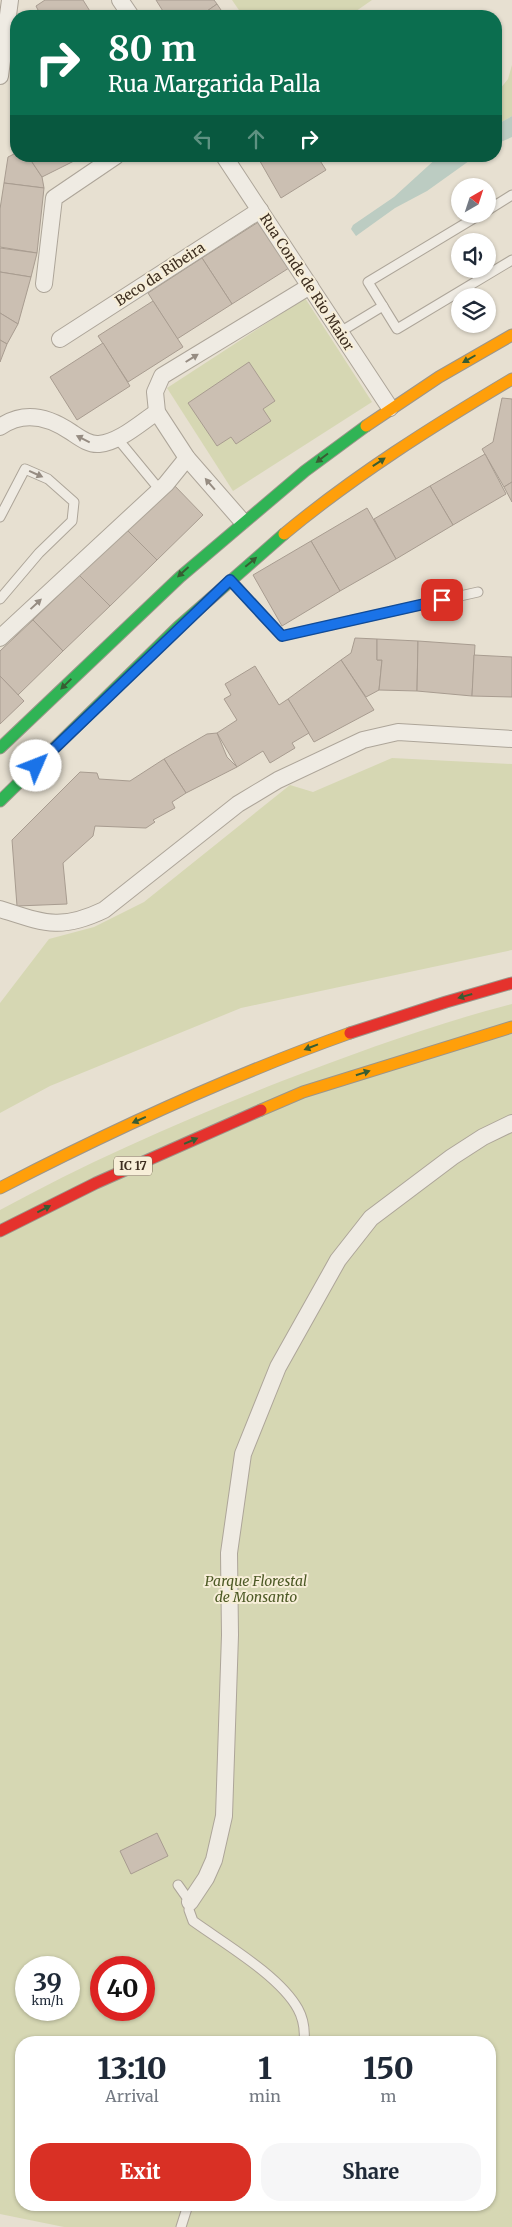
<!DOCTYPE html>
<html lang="en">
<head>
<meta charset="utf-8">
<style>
  :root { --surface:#fff; --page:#f6f6f7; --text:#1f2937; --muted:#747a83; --accent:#d93025 }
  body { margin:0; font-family:Merriweather,serif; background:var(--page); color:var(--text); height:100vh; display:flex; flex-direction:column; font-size:19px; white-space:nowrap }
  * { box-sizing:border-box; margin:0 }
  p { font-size:16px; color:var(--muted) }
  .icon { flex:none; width:28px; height:28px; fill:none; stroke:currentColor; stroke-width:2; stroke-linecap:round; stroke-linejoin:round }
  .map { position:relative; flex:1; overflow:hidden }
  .drawer { position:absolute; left:15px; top:2036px; width:481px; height:175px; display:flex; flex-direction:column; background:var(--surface); border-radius:20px; box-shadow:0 1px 4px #0004 }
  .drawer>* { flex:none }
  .guide { position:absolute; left:10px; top:10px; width:492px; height:152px; border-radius:20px; box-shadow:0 1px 4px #0004; background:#0b6e4f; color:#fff; overflow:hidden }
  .needle { width:32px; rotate:39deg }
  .buttons { position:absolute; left:451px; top:178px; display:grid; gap:10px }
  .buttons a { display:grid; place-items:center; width:45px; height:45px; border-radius:50%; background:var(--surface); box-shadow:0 1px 4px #0004; font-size:25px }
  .speed { position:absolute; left:15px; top:1956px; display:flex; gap:10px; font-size:25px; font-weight:700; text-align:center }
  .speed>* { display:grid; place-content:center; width:65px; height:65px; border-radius:50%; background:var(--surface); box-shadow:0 1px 4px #0004; line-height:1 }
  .speed small { font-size:12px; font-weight:400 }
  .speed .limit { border:8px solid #d22; background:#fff; color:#111 }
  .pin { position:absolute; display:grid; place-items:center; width:42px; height:42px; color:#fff; margin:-21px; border-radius:10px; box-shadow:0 2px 8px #0006 }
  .me { position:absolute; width:55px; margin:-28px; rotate:46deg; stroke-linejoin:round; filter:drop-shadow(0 0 4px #0008) }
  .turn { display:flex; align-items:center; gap:18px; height:105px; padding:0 15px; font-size:22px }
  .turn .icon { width:65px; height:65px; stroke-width:2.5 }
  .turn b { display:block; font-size:35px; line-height:42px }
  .lanes { display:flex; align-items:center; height:48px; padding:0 15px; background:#0003; justify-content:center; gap:25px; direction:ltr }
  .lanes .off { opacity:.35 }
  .eta { display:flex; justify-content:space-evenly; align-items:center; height:85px; text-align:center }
  .eta b { font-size:30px; font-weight:800; line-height:35px }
  .action { display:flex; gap:10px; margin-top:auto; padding:10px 15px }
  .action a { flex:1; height:58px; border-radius:20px; background:var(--accent); color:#fff; font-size:20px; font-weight:800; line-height:58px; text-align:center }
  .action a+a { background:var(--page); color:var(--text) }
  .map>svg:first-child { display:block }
  .green { fill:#d6d7b3; fill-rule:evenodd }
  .water { fill:#bcccc2 }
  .building { fill:#cbbfb2; stroke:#a89c90 }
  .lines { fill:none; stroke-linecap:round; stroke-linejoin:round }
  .lane-casing { stroke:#ada599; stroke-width:11 }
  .street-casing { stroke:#ada599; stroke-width:18 }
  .fast-casing { stroke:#9c958a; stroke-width:13 }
  .slow-casing { stroke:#9c958a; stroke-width:13 }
  .jam-casing { stroke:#9c958a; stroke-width:13 }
  .lane { stroke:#efebe3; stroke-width:9 }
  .street { stroke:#efebe3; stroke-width:16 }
  .fast { stroke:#30b455; stroke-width:11 }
  .slow { stroke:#ff9f0a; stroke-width:11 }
  .jam { stroke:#e5322d; stroke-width:11 }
  .oneway { fill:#968c82 }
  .oneway2 { fill:#385d33 }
  .route-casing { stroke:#114b97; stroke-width:12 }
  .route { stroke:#1a73e8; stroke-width:9 }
  .labels { text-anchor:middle; stroke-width:4; stroke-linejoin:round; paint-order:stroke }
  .shield { fill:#f7eed8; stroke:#756857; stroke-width:1 }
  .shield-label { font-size:12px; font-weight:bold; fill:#3d2e20 }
  .street-label { font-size:14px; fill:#3d2e20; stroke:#f7eed8 }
  .park-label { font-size:14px; font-style:italic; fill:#4d5a26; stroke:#f7eed8 }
</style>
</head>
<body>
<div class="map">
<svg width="512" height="2227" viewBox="0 0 512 2227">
  <rect width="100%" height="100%" fill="#e7e0d1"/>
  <!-- green -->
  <g class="green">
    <path d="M232,0H372L349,16H243Z"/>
    <path d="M512,65V116L496,125V94L508,79Z"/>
    <path d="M305,298L372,402L233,491L167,388Z"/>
    <path d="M392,758L512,764V950L241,1008L50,1086L0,1113V1003L49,939L94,927L144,902L290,785L313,792Z"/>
    <path d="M512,1004V2227H64L0,2214V1210C91,1160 186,1119 282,1081C358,1052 434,1024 512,1004ZM26,1968H69V2010H26ZM101,1968H144V2010H101ZM21,2042H490V2205H21Z"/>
  </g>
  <!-- water -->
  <g class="water">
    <path d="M512,116V137L496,144V125Z"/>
    <path d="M439,156H476L427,191L395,208L356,236L351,229L353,225L394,197Z"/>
  </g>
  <!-- building -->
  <g class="building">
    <path d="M45,0H83L93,16H41L36,6Z"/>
    <path d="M156,0H214L217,4L200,16H166Z"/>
    <path d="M217,4L225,16H200Z"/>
    <path d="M16,153V156H28L42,177L44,188L4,183L8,157Z"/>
    <path d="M28,156H71L74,161L42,177Z"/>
    <path d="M71,156H82L74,161Z"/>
    <path d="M257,156H317L326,170L281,198Z"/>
    <path d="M4,183L44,188L37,253L0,247V209Z"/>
    <path d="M260,221L289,268L232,304L202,258Z"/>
    <path d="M0,248L37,253L31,277L0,272Z"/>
    <path d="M202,258L232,304L177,339L148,293Z"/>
    <path d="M0,272L31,277L18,324L0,313Z"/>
    <path d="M153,301L183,347L128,382L98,336Z"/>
    <path d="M0,313L18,324L7,344L0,340Z"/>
    <path d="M0,340L7,344L0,362Z"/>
    <path d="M103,343L130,386L77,420L50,377Z"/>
    <path d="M249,362L275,401L263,409L271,421L236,444L231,437L217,446L188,403Z"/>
    <path d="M502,398L512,399V482L504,487L482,449L493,442Z"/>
    <path d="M485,454L506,494L453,525L430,486Z"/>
    <path d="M512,482V502L504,487Z"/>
    <path d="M173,484L203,515L157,560L126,529Z"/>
    <path d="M430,486L453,525L396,559L374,519Z"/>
    <path d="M367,508L396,559L340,591L311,541Z"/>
    <path d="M126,529L157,560L110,606L79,575Z"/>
    <path d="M311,541L340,591L282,626L253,575Z"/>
    <path d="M79,575L110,606L63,651L33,620Z"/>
    <path d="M33,620L63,651L18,695L0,676V651Z"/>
    <path d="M355,638L377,639V660H382L379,690L366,697L341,660L351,653Z"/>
    <path d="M377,639L418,641L417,691L379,690L382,660H377Z"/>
    <path d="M418,641L475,645L472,696L417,691Z"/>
    <path d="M474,655L512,657V697L472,696Z"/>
    <path d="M341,660L374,710L314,742L288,699Z"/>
    <path d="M255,666L279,705L288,699L309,733L292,743L295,748L270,763L263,751L237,767L217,733L237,720L224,699L231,695L225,684Z"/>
    <path d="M0,676L24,701L0,724Z"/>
    <path d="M217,733L227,757L237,767L186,793L164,759L207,734Z"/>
    <path d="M164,759L186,793L172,802L175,808L153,820L155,822L146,828L95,826L93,836L63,863L67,904L17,906L12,840L80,772L97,773L99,779L130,781Z"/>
    <path d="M157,1833L168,1856L131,1874L120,1851Z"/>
  </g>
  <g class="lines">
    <defs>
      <g id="lane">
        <path d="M488,210L512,195"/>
        <path d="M481,214L368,282L397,329L512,260"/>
        <path d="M340,332L383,306"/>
        <path d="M117,438L159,489"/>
        <path d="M0,517L25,469L48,479L74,502L72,521L39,553L0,599"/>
        <path d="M231,580L282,636L478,592"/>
        <path d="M178,1885L190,1902L189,1910L193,1921C225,1944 280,1976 298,2009C304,2020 305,2031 304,2042"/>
        <path d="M181,2227L188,2205"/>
      </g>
      <g id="street">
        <path d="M120,0L131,16"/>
        <path d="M0,76L10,0"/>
        <path d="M224,156L390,408"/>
        <path d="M44,284L54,198L116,156"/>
        <path d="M60,339L260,210"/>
        <path d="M0,427C24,410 49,417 71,432C80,438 89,445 99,444C120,442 140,423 157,412"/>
        <path d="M242,521L187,458L157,412L155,392L162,376L310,286"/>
        <path d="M0,638L166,484L187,458"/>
        <path d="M0,909C44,923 60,931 104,910L238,804L278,780L363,740L398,732L512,739"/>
        <path d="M190,1902L206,1878L214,1860L224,1816L230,1635L229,1553L243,1454L278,1367L338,1260L371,1218L452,1157L483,1137L512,1123"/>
      </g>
      <g id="fast">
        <path d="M0,748L180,577L305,471L366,426"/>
        <path d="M0,801L178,627L284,534"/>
      </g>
      <g id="slow">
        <path d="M366,426L439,377L512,335"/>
        <path d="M284,534C355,475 433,426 512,379"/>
        <path d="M261,1110L303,1092L512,1027"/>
        <path d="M0,1188C114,1129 229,1076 350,1033"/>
      </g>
      <g id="jam">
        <path d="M350,1033L446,1002L512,983"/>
        <path d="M0,1231L96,1183L261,1110"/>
      </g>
    </defs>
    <!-- lane casing -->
    <use href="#lane" class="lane-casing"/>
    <!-- street casing -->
    <use href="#street" class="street-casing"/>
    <!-- fast casing -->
    <use href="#fast" class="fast-casing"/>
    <!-- slow casing -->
    <use href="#slow" class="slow-casing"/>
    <!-- jam casing -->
    <use href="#jam" class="jam-casing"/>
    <!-- lane -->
    <use href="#lane" class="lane"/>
    <!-- street -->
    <use href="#street" class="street"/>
    <!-- fast -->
    <use href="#fast" class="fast"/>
    <!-- slow -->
    <use href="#slow" class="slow"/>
    <!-- jam -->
    <use href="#jam" class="jam"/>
  </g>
  <!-- one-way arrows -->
  <defs><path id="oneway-solid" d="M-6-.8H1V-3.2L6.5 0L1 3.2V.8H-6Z" transform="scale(1.25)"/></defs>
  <g class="oneway">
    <use href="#oneway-solid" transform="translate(192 358) rotate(-32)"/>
    <use href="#oneway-solid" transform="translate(83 439) rotate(-153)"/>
    <use href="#oneway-solid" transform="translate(36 474) rotate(24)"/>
    <use href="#oneway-solid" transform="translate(210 484) rotate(-131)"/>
    <use href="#oneway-solid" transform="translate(36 604) rotate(-43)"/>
  </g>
  <g class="oneway2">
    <use href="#oneway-solid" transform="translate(469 359) rotate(150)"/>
    <use href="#oneway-solid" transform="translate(322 458) rotate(143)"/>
    <use href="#oneway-solid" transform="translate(379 462) rotate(-33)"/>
    <use href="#oneway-solid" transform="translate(251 562) rotate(-40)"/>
    <use href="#oneway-solid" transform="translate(183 572) rotate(138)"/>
    <use href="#oneway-solid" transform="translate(66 684) rotate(136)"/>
    <use href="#oneway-solid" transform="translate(465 996) rotate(164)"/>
    <use href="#oneway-solid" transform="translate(311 1047) rotate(159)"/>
    <use href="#oneway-solid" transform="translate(363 1073) rotate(-18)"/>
    <use href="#oneway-solid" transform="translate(139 1120) rotate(156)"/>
    <use href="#oneway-solid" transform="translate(191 1141) rotate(-23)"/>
    <use href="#oneway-solid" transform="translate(44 1209) rotate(-27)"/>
  </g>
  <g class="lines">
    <defs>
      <path id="route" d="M36,766L230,580L282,636L442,600"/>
    </defs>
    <!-- route casing -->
    <use href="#route" class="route-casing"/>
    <!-- route -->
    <use href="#route" class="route"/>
  </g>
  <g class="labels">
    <!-- shield labels -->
    <rect class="shield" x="114" y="1156.5" width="38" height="19" rx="4"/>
    <g class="shield-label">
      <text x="133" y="1170">IC 17</text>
    </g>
    <!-- street labels -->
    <g class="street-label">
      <text transform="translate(160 274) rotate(-33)" y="5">Beco da Ribeira</text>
      <text transform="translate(307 282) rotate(57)" y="5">Rua Conde de Rio Maior</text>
    </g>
    <!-- park labels -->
    <g class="park-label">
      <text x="256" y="1586">Parque Florestal<tspan x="256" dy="16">de Monsanto</tspan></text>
    </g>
  </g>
</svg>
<div class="buttons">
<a><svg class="needle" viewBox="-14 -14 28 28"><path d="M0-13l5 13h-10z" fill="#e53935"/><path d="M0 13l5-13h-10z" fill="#747a83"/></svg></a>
<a><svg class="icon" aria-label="sound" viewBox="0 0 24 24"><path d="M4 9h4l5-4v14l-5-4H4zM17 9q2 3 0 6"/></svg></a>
<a><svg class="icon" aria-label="layers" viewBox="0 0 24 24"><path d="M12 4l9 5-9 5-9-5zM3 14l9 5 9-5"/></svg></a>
</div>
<div class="speed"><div>39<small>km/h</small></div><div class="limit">40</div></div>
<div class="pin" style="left:442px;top:600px;background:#d93025"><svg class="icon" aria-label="arrive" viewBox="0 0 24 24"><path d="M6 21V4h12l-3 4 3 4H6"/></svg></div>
<svg class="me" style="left:36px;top:766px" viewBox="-20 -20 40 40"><circle r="19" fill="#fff"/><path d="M0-13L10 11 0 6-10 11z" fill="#1a73e8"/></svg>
<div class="guide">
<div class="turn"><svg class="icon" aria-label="right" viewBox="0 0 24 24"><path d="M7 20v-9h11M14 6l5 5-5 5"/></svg><div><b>80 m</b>Rua Margarida Palla</div></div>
<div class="lanes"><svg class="icon off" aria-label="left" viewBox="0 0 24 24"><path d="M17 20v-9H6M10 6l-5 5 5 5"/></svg><svg class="icon off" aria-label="ahead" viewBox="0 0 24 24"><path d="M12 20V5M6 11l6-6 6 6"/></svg><svg class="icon" aria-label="right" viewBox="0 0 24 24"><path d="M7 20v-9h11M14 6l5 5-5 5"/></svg></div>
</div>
<section class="drawer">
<div class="eta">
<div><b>13:10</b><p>Arrival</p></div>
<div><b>1</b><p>min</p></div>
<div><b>150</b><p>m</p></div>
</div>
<div class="action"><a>Exit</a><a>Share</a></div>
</section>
</div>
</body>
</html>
